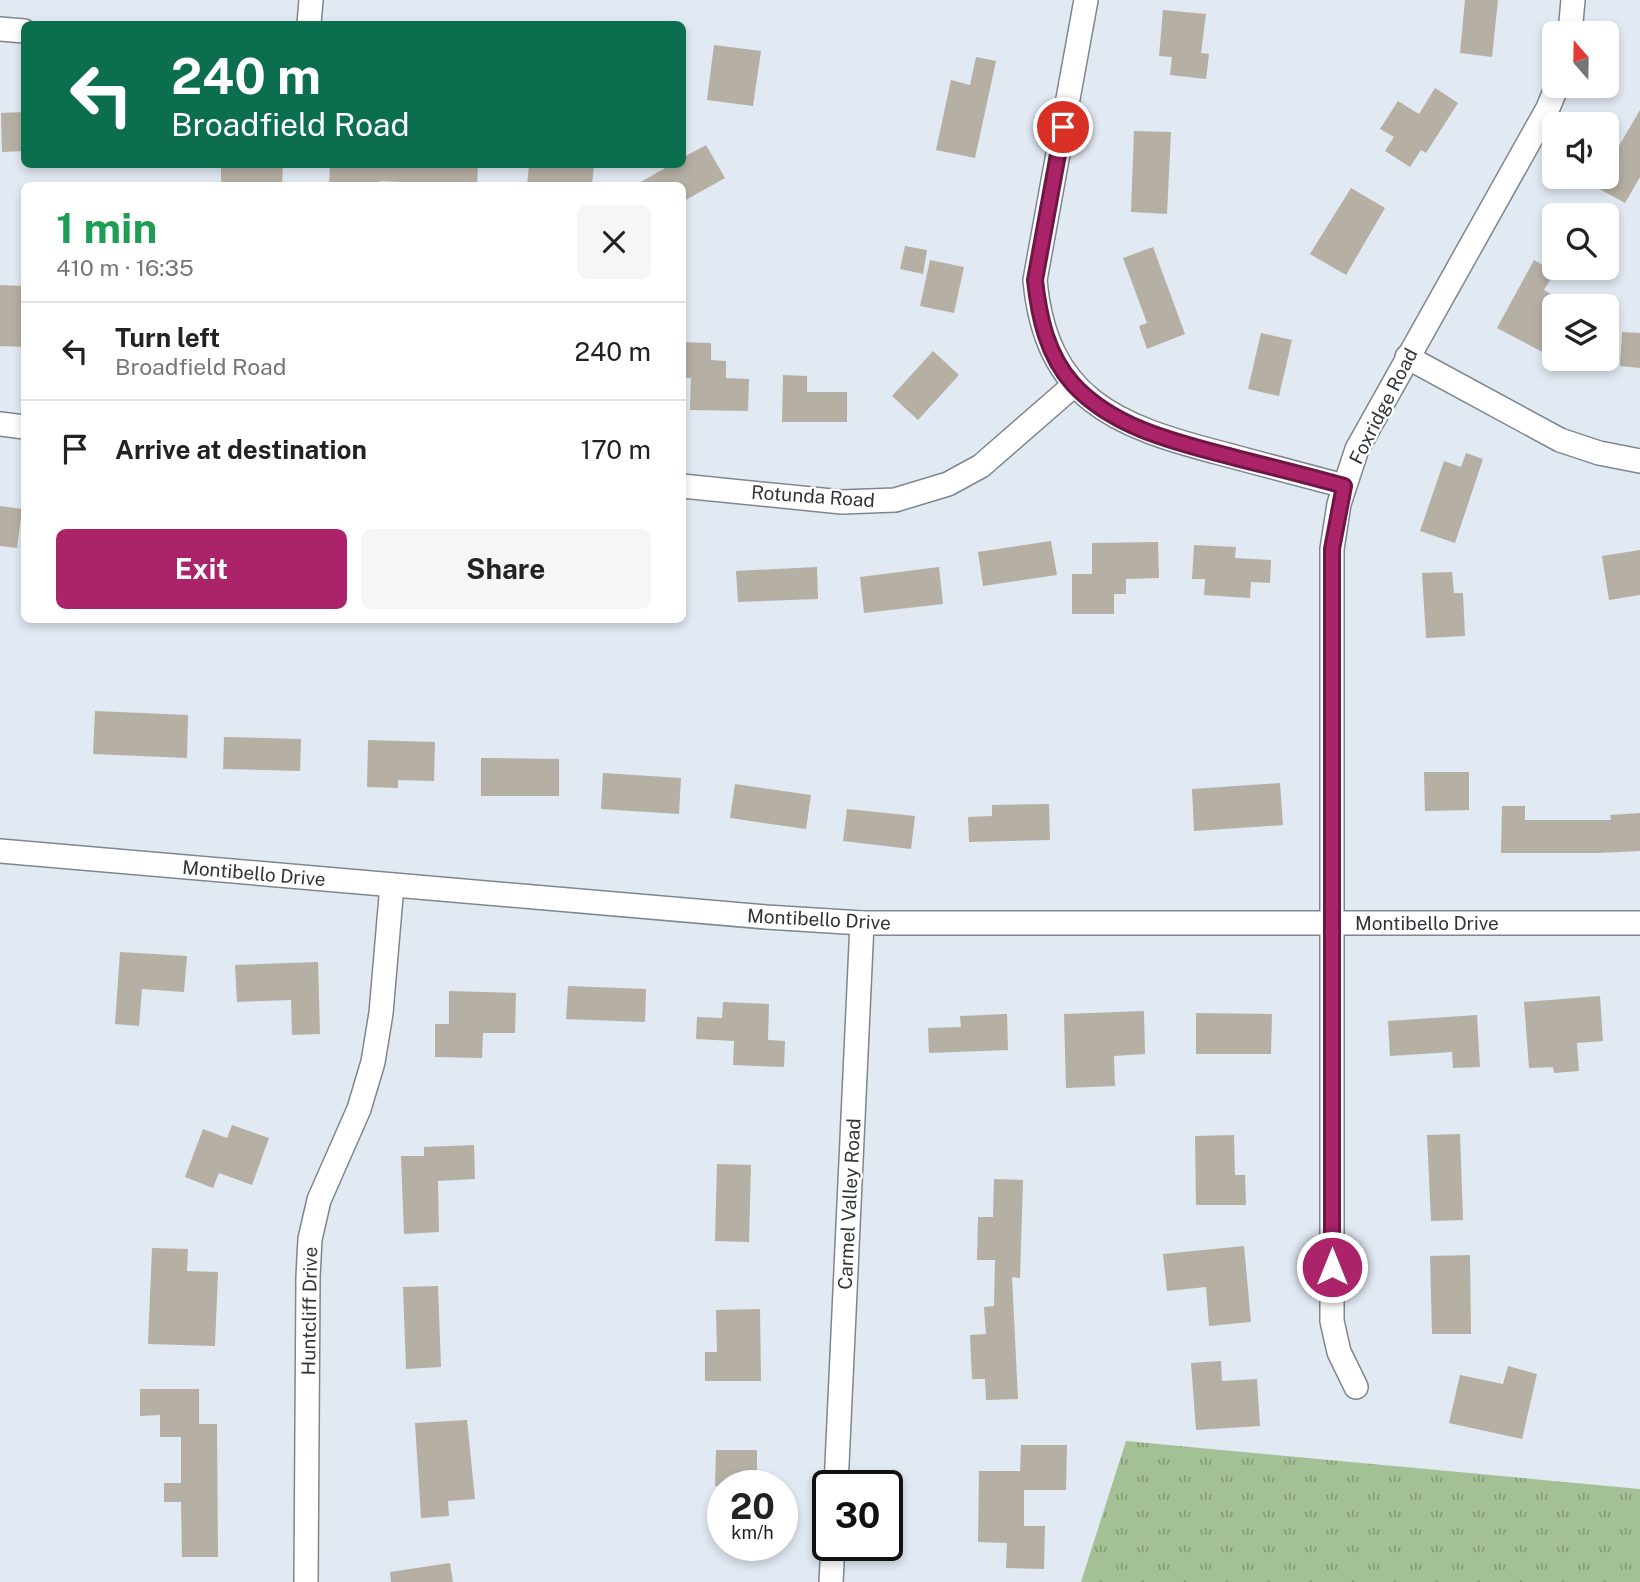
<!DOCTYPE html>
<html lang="en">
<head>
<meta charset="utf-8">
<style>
  :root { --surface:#fff; --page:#f6f6f6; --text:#222; --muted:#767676; --line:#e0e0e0; --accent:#ab2369 }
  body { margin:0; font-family:"Public Sans",sans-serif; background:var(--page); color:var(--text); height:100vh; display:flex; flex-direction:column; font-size:26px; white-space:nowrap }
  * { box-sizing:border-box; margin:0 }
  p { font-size:23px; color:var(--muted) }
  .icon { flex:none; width:38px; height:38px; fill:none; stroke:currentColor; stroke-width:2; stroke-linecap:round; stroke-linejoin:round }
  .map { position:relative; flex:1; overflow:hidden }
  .panel { position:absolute; left:21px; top:182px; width:665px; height:441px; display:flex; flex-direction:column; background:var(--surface); border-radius:10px; box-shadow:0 4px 10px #0003 }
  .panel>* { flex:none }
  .top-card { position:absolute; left:21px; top:21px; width:665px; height:147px; border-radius:10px; box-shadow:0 4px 10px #0003; background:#0b6e4f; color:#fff; overflow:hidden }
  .needle { width:46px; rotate:340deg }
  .fabs { position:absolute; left:1542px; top:21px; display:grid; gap:14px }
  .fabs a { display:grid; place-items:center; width:77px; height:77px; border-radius:10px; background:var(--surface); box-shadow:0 4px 10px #0003; font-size:35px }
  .speed { position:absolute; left:707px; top:1470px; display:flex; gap:14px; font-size:35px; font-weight:700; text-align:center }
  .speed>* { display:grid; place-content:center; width:91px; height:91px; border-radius:50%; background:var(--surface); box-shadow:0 4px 10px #0003; line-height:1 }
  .speed small { font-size:18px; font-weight:400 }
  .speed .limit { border:4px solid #111; border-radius:10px; background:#fff; color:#111 }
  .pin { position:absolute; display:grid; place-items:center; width:60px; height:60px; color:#fff; margin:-30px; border:4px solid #fff; border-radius:50%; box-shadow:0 2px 7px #0007 }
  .me { position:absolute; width:77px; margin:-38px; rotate:0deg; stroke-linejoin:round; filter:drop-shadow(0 0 5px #0008) }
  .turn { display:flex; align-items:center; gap:24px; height:147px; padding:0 35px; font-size:32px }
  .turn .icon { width:91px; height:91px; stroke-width:2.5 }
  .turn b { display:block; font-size:49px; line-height:60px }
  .round { display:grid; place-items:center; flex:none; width:74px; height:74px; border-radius:10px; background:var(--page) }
  .head { display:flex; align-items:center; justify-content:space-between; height:119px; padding:0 35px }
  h1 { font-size:42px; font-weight:700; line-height:52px; color:#1e9e55 }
  .button { display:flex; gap:14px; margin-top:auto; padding:14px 35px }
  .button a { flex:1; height:80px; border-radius:10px; background:var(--accent); color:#fff; font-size:28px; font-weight:700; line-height:80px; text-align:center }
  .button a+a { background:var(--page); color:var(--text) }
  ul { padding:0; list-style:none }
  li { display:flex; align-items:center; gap:21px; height:98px; padding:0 35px; border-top:2px solid var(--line) }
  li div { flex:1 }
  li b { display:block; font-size:26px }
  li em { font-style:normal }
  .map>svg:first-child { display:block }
  .grass { fill:url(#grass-tufts) }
  .building { fill:#b5afa4 }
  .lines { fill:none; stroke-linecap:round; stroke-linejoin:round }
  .minor-casing { stroke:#7f868f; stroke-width:26 }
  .minor { stroke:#fff; stroke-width:23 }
  .route-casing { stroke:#6f1744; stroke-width:18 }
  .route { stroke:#ab2369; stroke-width:12 }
  .labels { text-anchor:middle; stroke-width:5; stroke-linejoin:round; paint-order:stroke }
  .street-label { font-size:19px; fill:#313438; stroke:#fff }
</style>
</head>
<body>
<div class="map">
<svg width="1640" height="1582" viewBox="0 0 1640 1582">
  <defs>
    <pattern id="grass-tufts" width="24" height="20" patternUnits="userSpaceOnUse" patternTransform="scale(1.75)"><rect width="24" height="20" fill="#a3c194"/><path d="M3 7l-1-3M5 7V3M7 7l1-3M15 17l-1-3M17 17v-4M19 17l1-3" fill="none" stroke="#859e7a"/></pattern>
  </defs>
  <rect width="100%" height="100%" fill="#e1e9f3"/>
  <!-- grass -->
  <path class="grass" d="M1126,1441L1640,1489V1582H1081Z"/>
  <!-- building -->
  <g class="building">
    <path d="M1465,0H1498L1492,57L1460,53Z"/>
    <path d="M1163,10L1206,14L1201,53L1209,54L1206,79L1170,75L1172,57L1159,56Z"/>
    <path d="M714,45L761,51L753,106L707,100Z"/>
    <path d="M976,57L996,61L975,158L936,150L951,80L970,85Z"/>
    <path d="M1435,88L1458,103L1426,153L1421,150L1410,167L1385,151L1394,137L1380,129L1398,101L1419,114Z"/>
    <path d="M1640,110V177L1625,203L1596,187L1602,177H1606V168Z"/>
    <path d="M24,112V151L2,152L1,113Z"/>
    <path d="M1134,131L1171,132L1167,214L1131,212Z"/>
    <path d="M706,145L725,178L682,202V186H634L672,164H682V158Z"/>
    <path d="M221,164H283L282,184L221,186Z"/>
    <path d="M330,164H478L477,186L380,181V185L329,186Z"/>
    <path d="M529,164H594L592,186H527Z"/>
    <path d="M1351,188L1385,208L1346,275L1310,254Z"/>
    <path d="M905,246L927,250L923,274L900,269Z"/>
    <path d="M1153,247L1185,334L1147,349L1139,326L1147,323L1123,258Z"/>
    <path d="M930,260L964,267L954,313L920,306Z"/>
    <path d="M1534,260L1555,272L1544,290L1556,297L1547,315L1554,318V358L1497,328Z"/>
    <path d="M0,285L24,286V347L0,346Z"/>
    <path d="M1622,332L1640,333V368L1620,366Z"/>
    <path d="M1261,333L1292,340L1279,396L1248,389Z"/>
    <path d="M682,342L711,343V360L726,361V378L749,379L748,411L690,410L691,378H682Z"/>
    <path d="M933,351L959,375L918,420L892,396Z"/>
    <path d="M783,375L807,376V392H847V422H782Z"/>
    <path d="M1466,453L1483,459L1455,543L1420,531L1444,461L1461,467Z"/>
    <path d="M0,506L22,509L17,548L0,546Z"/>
    <path d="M1051,541L1057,575L983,586L978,552Z"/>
    <path d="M1158,542L1159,578L1126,579V594H1114V614H1072V574H1092V543Z"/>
    <path d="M1194,545L1236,547L1235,558L1271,560L1270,583L1251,582L1250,598L1204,595L1205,579H1192Z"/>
    <path d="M1640,550V595L1609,600L1602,556Z"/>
    <path d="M817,567L818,599L738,602L736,571Z"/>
    <path d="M939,567L943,604L864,613L860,577Z"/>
    <path d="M1452,572L1454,593H1463L1465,636L1426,638L1422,573Z"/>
    <path d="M95,711L188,715L187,758L93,754Z"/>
    <path d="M224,737L301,739L300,771L223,769Z"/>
    <path d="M368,740L435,742L434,781L398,780V788L367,787Z"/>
    <path d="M481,758L559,759V796H481Z"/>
    <path d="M1424,772H1469V810L1425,811Z"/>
    <path d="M603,773L681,778L679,814L601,809Z"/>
    <path d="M1280,783L1283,825L1194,831L1192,789Z"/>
    <path d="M735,784L811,795L806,829L730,818Z"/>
    <path d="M1049,804L1050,840L969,842L968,817L992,816V805Z"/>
    <path d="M1502,806H1525V820H1611L1610,815L1640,813V851L1598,853H1501Z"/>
    <path d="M847,809L915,816L911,849L843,841Z"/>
    <path d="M120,952L187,956L184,992L142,989L139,1026L115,1024Z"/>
    <path d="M318,962L320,1034L292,1035L291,1000L237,1002L235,965Z"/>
    <path d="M568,986L646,989L645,1022L566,1019Z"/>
    <path d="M449,991L516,993L515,1033H483L482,1058L435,1057V1024H449Z"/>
    <path d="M1600,996L1603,1041L1577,1043L1579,1071L1554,1073L1553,1067L1529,1068L1524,1002Z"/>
    <path d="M723,1002L769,1004L768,1040L785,1041L784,1067L733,1065L734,1041L696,1039L697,1017L722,1018Z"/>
    <path d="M1144,1011L1145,1054L1114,1056L1115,1086L1066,1088L1064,1014Z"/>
    <path d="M1196,1013L1272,1014L1271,1054H1196Z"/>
    <path d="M1007,1014L1008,1050L929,1053L928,1028L961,1027L960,1016Z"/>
    <path d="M1477,1015L1480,1067L1453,1068L1452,1052L1390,1056L1388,1021Z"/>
    <path d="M232,1125L269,1138L252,1185L219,1173L213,1188L185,1177L203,1129L227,1138Z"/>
    <path d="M1460,1134L1463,1220L1431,1221L1427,1135Z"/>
    <path d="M1234,1135L1235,1175H1245L1246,1205H1196L1195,1136Z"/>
    <path d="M474,1145L475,1179L438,1181L439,1232L404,1234L401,1156H424V1147Z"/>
    <path d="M717,1164L751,1165L749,1242L715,1241Z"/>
    <path d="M994,1179L1023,1180L1020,1278L1012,1277L1018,1399L986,1400L985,1379H972L970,1335L986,1334L984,1307L994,1306L995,1260H977L978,1217H993Z"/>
    <path d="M1244,1246L1251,1322L1209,1326L1206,1287L1167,1291L1163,1254Z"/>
    <path d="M152,1248L188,1249L187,1271L218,1272L215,1346L148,1344Z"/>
    <path d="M1470,1255L1471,1334H1432L1430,1256Z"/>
    <path d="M438,1286L441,1367L406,1369L403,1287Z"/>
    <path d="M760,1309L761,1381H705V1352H717L716,1310Z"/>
    <path d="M1221,1361L1222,1381L1257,1379L1260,1426L1196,1430L1191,1363Z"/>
    <path d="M1508,1366L1537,1374L1522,1439L1449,1423L1460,1375L1503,1384Z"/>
    <path d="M140,1389H199V1424H217L218,1557H182L181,1502H164V1483H181V1437H160V1415L140,1416Z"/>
    <path d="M467,1420L475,1499L448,1501L449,1516L421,1518L415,1423Z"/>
    <path d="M1021,1445H1067L1066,1490H1024V1526H1045L1044,1569L1006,1568L1007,1543L978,1542L979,1471H1020Z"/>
    <path d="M716,1450H757V1486H715Z"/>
    <path d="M450,1563L453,1582H391L390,1572Z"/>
  </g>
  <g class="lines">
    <defs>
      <g id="minor">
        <path d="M1086,0L1035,280C1046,399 1116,426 1220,453C1262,464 1303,475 1344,486"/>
        <path d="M309,24L311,0"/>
        <path d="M0,29L24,31"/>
        <path d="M1570,33L1573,0"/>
        <path d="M1407,357L1560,440L1599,453L1640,461"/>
        <path d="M0,424L24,427"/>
        <path d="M682,486L842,502L895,500L948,484L981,466L1074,385"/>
        <path d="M0,851L766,917L862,923H1640"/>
        <path d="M1356,1387L1339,1352L1332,1321V549L1339,504L1357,449L1548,108L1557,86"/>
        <path d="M836,1486L862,923"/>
        <path d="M306,1582L308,1277L310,1239L319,1200L359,1109L373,1062L381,1013L392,885"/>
        <path d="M831,1582L833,1545"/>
      </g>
    </defs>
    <!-- minor casing -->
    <use href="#minor" class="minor-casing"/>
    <!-- minor -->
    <use href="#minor" class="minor"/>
  </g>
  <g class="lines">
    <defs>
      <path id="route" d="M1063,127L1035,280C1039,317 1047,355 1073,384C1114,429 1179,443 1236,458C1272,467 1308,476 1344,486L1332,549V1267"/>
    </defs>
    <!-- route casing -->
    <use href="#route" class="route-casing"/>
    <!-- route -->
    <use href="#route" class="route"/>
  </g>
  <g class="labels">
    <!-- street labels -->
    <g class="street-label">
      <text transform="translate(1383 406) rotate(-63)" y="7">Foxridge Road</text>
      <text transform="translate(813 496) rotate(4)" y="7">Rotunda Road</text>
      <text transform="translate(254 873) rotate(5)" y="7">Montibello Drive</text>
      <text transform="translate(819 919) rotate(3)" y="7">Montibello Drive</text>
      <text x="1427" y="930">Montibello Drive</text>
      <text transform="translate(849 1204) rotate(-87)" y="7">Carmel Valley Road</text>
      <text transform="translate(309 1311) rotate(-89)" y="7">Huntcliff Drive</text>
    </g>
  </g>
</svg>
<div class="fabs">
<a><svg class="needle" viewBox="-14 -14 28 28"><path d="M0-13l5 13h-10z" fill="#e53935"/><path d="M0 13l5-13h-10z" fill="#767676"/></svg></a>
<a><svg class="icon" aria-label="sound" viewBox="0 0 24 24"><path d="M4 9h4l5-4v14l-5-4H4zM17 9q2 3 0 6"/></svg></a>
<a><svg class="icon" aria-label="search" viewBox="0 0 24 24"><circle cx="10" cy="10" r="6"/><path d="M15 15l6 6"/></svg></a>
<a><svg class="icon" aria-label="layers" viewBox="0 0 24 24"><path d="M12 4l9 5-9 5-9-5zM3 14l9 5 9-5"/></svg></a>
</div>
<div class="speed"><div>20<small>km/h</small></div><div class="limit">30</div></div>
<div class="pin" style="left:1063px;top:127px;background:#d93025"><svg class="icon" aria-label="arrive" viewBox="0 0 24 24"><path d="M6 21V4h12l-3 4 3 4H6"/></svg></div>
<svg class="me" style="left:1332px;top:1267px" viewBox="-20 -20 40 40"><circle r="17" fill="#ab2369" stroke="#fff" stroke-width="3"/><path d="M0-11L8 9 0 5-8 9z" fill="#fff"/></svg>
<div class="top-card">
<div class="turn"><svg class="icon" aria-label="left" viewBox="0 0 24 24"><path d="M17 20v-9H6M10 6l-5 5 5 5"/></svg><div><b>240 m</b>Broadfield Road</div></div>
</div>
<section class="panel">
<div class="head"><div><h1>1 min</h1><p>410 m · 16:35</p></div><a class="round"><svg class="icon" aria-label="close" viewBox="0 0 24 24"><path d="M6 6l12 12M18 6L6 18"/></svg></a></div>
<ul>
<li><svg class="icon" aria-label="left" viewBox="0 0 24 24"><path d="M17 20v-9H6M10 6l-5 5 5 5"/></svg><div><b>Turn left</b><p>Broadfield Road</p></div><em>240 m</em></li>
<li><svg class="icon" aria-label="arrive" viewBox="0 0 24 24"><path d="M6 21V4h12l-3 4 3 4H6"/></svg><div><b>Arrive at destination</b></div><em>170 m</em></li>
</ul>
<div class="button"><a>Exit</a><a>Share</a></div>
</section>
</div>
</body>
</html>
